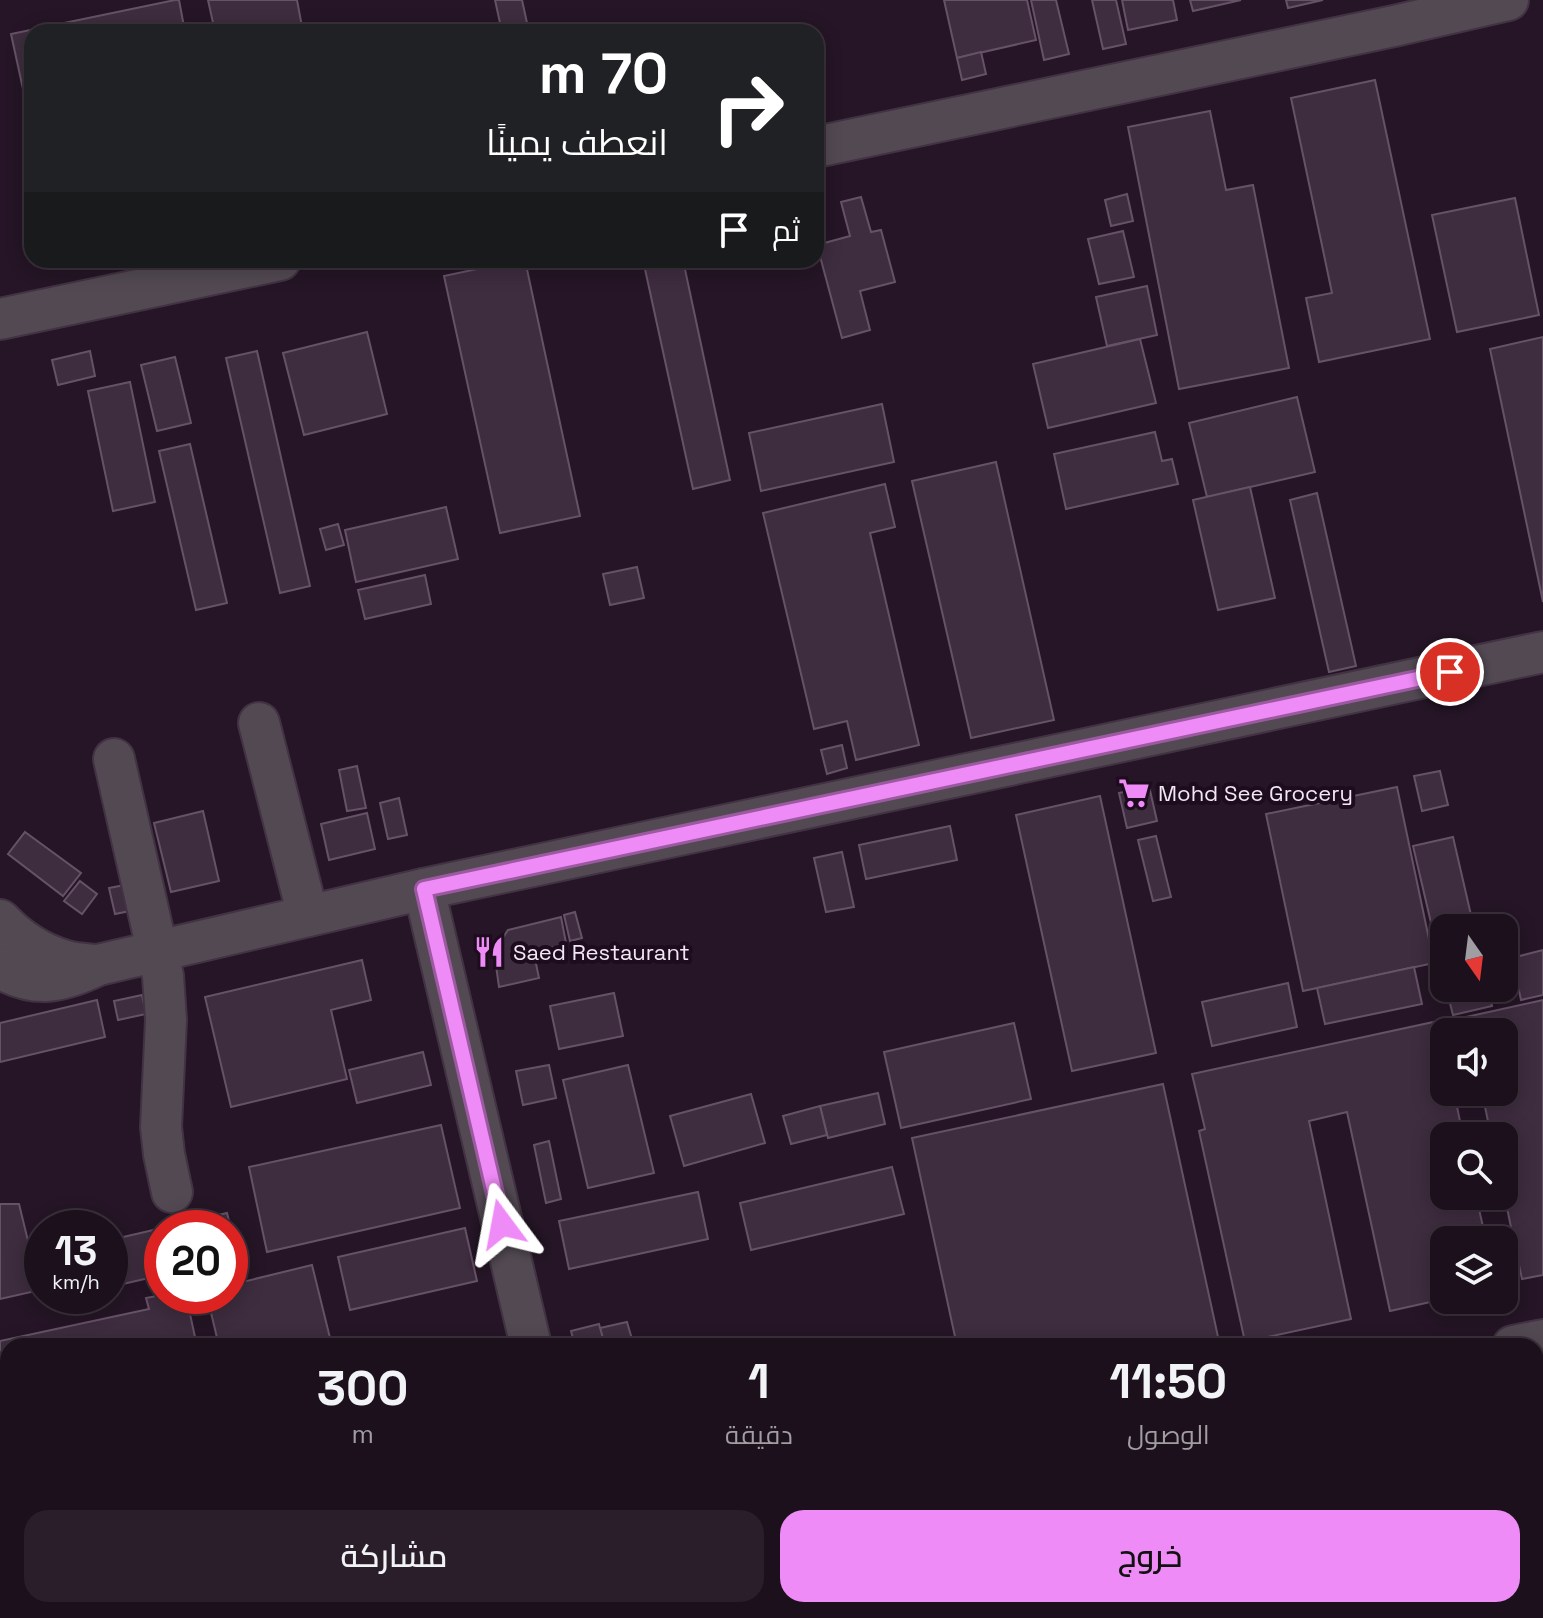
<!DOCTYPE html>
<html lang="ar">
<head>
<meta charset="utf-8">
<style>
  :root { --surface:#1c101c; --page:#291e29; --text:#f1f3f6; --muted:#a09da3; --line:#3a303b; --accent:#ef8bf6 }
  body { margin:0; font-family:"Space Grotesk",Cairo,sans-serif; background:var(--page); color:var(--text); direction:rtl; height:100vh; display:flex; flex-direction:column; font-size:30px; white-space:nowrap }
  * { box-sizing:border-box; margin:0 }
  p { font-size:26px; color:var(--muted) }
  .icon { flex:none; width:44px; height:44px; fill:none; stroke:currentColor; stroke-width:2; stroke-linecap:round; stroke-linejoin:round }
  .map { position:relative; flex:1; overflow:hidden; direction:ltr }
  .side { position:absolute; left:0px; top:1338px; width:1544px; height:280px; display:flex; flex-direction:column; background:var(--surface); border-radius:24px 24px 0 0; box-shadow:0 4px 20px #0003,0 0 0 2px var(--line); direction:rtl }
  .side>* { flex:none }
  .banner { position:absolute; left:24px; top:24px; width:800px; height:244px; border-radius:24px; box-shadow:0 4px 20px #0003,0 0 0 2px var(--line); direction:rtl; background:#202124; color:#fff; overflow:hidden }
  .needle { width:52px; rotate:166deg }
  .buttons { position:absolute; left:1430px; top:914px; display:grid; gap:16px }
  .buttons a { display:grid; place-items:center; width:88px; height:88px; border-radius:16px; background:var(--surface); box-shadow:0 4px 20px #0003,0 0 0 2px var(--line); font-size:40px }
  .speed { position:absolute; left:24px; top:1210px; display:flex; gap:16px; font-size:40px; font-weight:700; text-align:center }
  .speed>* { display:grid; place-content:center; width:104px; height:104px; border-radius:50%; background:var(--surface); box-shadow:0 4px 20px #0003,0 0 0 2px var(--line); line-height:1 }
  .speed small { font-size:20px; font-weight:400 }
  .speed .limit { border:12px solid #d22; background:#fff; color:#111 }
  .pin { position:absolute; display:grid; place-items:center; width:68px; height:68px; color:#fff; margin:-34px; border:4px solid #fff; border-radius:50%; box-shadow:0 2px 8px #0007 }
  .me { position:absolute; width:88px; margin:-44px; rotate:347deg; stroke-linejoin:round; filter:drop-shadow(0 0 6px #0008) }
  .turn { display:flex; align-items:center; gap:28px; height:168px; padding:0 24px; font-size:36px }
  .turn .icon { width:104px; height:104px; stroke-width:2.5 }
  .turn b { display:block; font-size:56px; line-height:68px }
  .then { display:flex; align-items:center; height:76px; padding:0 24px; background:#0003; gap:16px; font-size:30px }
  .eta { display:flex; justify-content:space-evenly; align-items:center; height:136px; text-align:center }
  .eta b { font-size:48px; font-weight:600; line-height:56px }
  .cta { display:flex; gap:16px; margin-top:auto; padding:16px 24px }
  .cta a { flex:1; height:92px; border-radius:24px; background:var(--accent); color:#111; font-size:32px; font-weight:600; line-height:92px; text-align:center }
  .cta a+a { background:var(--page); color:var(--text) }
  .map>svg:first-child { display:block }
  .building { fill:#3e2c3f; stroke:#665267; stroke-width:2 }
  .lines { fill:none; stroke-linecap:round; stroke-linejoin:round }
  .minor-casing { stroke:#423243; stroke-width:44 }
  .minor { stroke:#524952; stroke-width:40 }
  .route-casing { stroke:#9b5aa0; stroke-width:20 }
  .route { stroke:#ef8bf6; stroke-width:14 }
  .labels { text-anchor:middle; stroke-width:8; stroke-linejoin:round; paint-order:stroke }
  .poi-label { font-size:22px; fill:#f3e7f4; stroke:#1c0c1d; text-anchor:start }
</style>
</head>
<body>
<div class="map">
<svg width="1543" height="1618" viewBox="0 0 1543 1618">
  <rect width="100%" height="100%" fill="#251526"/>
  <!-- building -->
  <g class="building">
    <path d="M175,0H179L185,32H32V111L28,112L11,34Z"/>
    <path d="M208,0H297L303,32H215Z"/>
    <path d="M495,0H522L529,32H502Z"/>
    <path d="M944,0H1027L1036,40L957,58Z"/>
    <path d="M1031,0H1056L1069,54L1044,60Z"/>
    <path d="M1092,0H1116L1126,44L1103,49Z"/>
    <path d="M1122,0H1173L1177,20L1128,30Z"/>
    <path d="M1190,0H1241L1193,11Z"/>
    <path d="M1286,0H1323L1288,8Z"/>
    <path d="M981,52L986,74L962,80L957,58Z"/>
    <path d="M1375,80L1430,339L1319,362L1306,298L1332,293L1291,98Z"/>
    <path d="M1210,111L1226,190L1253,185L1289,368L1179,389L1128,127Z"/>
    <path d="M1127,194L1133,221L1111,226L1105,200Z"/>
    <path d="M861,197L871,232L881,230L895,282L860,291L870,330L842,338L817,245L850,236L841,202Z"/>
    <path d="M1515,198L1539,315L1457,332L1432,215Z"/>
    <path d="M1123,231L1134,277L1099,284L1088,239Z"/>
    <path d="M519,260H525L580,516L500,533L444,276Z"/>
    <path d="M643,260H683L730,480L693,489Z"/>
    <path d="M1147,286L1157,335L1107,346L1096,297Z"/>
    <path d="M367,332L387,414L304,435L283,353Z"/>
    <path d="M1543,337V602L1490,349Z"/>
    <path d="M1140,339L1156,403L1048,428L1033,364Z"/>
    <path d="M90,351L95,376L58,385L52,360Z"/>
    <path d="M257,351L310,586L280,593L226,358Z"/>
    <path d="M175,357L191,423L157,431L141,365Z"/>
    <path d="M130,382L155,502L113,511L88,391Z"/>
    <path d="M1297,397L1315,472L1207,497L1189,423Z"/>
    <path d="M882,404L894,462L761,491L749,433Z"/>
    <path d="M1155,432L1162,461L1172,459L1178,484L1066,509L1054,454Z"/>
    <path d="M190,444L227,603L196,610L159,451Z"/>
    <path d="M996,462L1054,720L971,738L912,481Z"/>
    <path d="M885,484L895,527L870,533L919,745L856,760L847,721L814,729L763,513Z"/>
    <path d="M1250,487L1275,598L1218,610L1193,500Z"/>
    <path d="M1317,493L1356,666L1329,672L1290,500Z"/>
    <path d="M446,507L458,559L356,582L345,530Z"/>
    <path d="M338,524L344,545L326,550L320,529Z"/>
    <path d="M637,567L644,598L610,605L603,574Z"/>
    <path d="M425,575L431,604L365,619L358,590Z"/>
    <path d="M842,745L847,768L827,774L821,750Z"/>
    <path d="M357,766L366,808L347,811L339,770Z"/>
    <path d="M1440,771L1448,805L1422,811L1414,776Z"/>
    <path d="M1149,786L1157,821L1127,828L1119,793Z"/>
    <path d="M1397,787L1434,963L1303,991L1266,814Z"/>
    <path d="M1100,796L1156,1053L1072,1071L1016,815Z"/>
    <path d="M399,798L407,835L388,839L380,803Z"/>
    <path d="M203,811L219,881L171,892L154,823Z"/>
    <path d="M367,813L375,849L329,860L321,824Z"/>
    <path d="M950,826L957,860L866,879L859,845Z"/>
    <path d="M25,832L81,873L63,896L8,854Z"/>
    <path d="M1156,836L1171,897L1153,901L1138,840Z"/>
    <path d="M1453,837L1474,928H1444V978L1413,846Z"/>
    <path d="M842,852L854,907L826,912L814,858Z"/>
    <path d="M80,881L97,894L82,914L64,901Z"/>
    <path d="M135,883L140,909L115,914L109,888Z"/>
    <path d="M575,912L582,938L570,941L564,915Z"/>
    <path d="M561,917L566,943L534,954L539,978L499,987L494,951L508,930Z"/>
    <path d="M1543,950V995L1521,1000L1512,958Z"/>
    <path d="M362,960L371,1000L331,1010L347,1079L231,1107L205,997Z"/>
    <path d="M1414,967L1422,1004L1325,1024L1317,988Z"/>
    <path d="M1288,983L1297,1027L1212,1046L1202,1002Z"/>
    <path d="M1446,988H1488L1492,1006L1453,1015Z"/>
    <path d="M614,993L623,1036L559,1049L550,1006Z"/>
    <path d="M142,995L146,1014L118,1020L114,1001Z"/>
    <path d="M97,1000L105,1037L0,1062V1023Z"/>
    <path d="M1543,1000V1275L1522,1279L1504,1194V1136H1491L1482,1092H1504V1032H1469L1466,1017Z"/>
    <path d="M1438,1021L1444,1047V1092H1454L1463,1136H1444V1196H1476L1486,1240H1444V1299L1390,1311L1347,1112L1309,1121L1351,1319L1245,1342L1199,1131L1205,1129L1192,1074Z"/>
    <path d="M1014,1023L1031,1099L901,1128L884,1052Z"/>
    <path d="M423,1052L431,1085L357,1103L349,1070Z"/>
    <path d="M549,1065L556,1098L523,1105L516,1071Z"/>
    <path d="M628,1065L654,1173L588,1188L563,1080Z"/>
    <path d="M1163,1084L1220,1346H957L912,1138Z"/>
    <path d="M878,1093L885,1124L828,1138L820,1106Z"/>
    <path d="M751,1094L765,1143L684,1166L670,1116Z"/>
    <path d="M820,1106L827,1135L791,1144L783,1116Z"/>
    <path d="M441,1125L460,1208L267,1252L249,1167Z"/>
    <path d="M549,1141L561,1199L546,1203L534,1145Z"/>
    <path d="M892,1167L904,1214L751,1250L740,1203Z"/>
    <path d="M698,1192L708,1239L569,1269L559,1221Z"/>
    <path d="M0,1204H19L40,1290L0,1299Z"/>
    <path d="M227,1213L238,1257L230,1259V1228H162V1275L110,1287V1240Z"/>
    <path d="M465,1228L477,1281L350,1310L338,1257Z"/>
    <path d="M312,1265L332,1346H219L207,1296H230V1285Z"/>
    <path d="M162,1295V1296H186L197,1346H8V1418L0,1420V1341L149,1309L146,1298Z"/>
    <path d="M627,1322L634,1346H605L600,1328Z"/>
    <path d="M599,1324L605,1346H575L571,1331Z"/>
    <path d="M8,1547V1610H17L0,1613V1548Z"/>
    <path d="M775,1610H823L825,1618H777Z"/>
    <path d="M862,1610H909L911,1618H864Z"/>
    <path d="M1431,1610H1507L1509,1618H1395Z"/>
  </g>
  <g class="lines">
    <defs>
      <g id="minor">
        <path d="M816,147L1394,26L1508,0"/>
        <path d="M0,319L280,260"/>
        <path d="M259,723L308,916"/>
        <path d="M114,759L163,976L166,1020L161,1127L164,1154L172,1192"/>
        <path d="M424,889L531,1346"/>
        <path d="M0,920C18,939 41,954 66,961C76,964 88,964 98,965"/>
        <path d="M0,968C35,989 63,982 98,965L424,889L1543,652"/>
        <path d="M1513,1346L1543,1340"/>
        <path d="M1368,1610L1370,1618"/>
        <path d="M247,1618L285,1610"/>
      </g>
    </defs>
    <!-- minor casing -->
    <use href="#minor" class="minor-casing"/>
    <!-- minor -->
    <use href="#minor" class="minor"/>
  </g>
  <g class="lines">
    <defs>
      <path id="route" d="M502,1224L424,889L1450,672"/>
    </defs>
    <!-- route casing -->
    <use href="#route" class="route-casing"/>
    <!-- route -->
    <use href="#route" class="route"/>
  </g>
  <!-- icons -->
  <defs>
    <symbol id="supermarket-bare" viewBox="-9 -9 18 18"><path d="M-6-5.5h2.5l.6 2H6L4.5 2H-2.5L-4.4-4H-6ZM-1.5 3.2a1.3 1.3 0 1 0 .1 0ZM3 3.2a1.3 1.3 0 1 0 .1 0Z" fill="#ef8bf6" stroke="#1c0c1d" stroke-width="2.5" paint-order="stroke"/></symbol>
    <symbol id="restaurant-bare" viewBox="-9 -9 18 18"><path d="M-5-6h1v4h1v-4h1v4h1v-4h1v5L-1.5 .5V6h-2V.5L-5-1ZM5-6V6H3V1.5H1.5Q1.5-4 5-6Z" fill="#ef8bf6" stroke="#1c0c1d" stroke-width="2.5" paint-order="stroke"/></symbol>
  </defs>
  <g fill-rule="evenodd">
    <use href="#supermarket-bare" x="1112" y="771" width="44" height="44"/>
    <use href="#restaurant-bare" x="467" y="930" width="44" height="44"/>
  </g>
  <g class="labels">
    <!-- poi labels -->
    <g class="poi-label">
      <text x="1158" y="801">Mohd See Grocery</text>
      <text x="513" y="960">Saed Restaurant</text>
    </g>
  </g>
</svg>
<div class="buttons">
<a><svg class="needle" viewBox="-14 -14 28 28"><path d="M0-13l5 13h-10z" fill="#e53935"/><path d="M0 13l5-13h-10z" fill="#a09da3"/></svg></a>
<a><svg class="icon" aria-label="sound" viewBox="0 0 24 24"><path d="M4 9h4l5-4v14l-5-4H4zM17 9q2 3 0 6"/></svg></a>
<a><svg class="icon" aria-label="search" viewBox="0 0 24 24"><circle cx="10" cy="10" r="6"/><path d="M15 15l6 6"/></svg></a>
<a><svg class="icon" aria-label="layers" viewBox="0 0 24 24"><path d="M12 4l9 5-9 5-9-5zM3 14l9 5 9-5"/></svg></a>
</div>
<div class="speed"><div>13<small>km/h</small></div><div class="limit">20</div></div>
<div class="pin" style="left:1450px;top:672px;background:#d93025"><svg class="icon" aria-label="arrive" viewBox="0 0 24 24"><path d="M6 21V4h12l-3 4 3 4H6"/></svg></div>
<svg class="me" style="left:502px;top:1224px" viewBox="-20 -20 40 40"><path d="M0-17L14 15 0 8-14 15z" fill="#ef8bf6" stroke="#fff" stroke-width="4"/></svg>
<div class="banner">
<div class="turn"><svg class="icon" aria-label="right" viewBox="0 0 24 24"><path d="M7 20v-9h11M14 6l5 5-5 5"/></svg><div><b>70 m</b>انعطف يمينًا</div></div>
<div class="then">ثم<svg class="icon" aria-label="arrive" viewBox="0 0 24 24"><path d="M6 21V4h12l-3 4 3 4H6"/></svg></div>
</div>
<section class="side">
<div class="eta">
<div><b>11:50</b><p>الوصول</p></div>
<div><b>1</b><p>دقيقة</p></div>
<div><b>300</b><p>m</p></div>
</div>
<div class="cta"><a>خروج</a><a>مشاركة</a></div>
</section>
</div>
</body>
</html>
